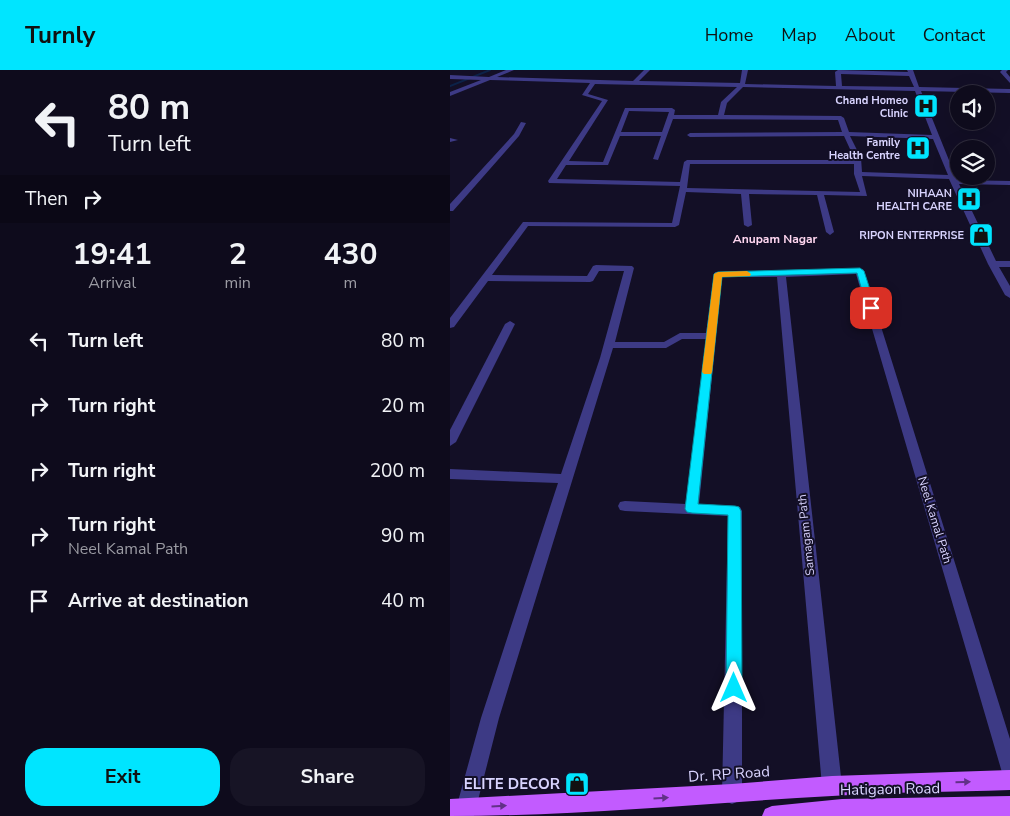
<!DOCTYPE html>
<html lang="en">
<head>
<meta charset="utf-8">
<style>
  :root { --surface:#0e0b1c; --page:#171425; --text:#f1f3f6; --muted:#9b9ba3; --line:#2e2b3b; --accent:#00e5ff }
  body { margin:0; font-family:"Nunito Sans",sans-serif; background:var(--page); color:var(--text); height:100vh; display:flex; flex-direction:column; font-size:19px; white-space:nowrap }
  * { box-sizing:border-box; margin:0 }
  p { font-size:16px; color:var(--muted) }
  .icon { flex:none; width:28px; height:28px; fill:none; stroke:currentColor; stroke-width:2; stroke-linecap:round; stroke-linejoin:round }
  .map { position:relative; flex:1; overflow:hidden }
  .side { display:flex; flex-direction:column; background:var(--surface); width:450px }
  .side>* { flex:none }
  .guide { background:#0e0b1c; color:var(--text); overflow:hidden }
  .tools { position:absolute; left:500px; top:15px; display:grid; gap:10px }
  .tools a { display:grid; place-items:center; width:45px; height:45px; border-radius:50%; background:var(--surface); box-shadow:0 5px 20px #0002,0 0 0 1px var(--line); font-size:25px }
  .pin { position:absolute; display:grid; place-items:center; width:42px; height:42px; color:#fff; margin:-21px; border-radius:10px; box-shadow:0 2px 8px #0006 }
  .me { position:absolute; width:55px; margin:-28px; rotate:0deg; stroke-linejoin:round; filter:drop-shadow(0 0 4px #0008) }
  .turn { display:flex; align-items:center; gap:18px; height:105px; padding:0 25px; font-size:22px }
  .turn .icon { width:65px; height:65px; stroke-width:2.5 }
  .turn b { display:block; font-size:35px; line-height:42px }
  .then { display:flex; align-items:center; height:48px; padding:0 25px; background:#0003; gap:10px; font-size:19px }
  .eta { display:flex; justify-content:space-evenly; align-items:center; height:85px; text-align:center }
  .eta b { font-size:30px; font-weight:700; line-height:35px }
  .primary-button { display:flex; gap:10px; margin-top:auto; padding:10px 25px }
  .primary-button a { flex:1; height:58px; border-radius:20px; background:var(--accent); color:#111; font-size:20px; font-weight:700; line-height:58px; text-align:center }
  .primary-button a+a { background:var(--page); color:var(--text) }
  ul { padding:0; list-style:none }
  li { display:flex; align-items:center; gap:15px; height:65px; padding:0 25px }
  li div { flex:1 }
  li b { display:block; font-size:19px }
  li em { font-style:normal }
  header { display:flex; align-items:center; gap:30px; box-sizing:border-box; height:70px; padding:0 25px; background:var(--accent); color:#111 }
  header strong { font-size:24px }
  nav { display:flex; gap:28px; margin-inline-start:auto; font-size:18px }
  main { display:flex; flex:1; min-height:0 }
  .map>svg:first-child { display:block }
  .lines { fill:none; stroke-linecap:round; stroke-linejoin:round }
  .stream { stroke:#0c2248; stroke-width:2 }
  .minor { fill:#3d3a85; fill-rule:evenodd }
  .major { fill:#c25bff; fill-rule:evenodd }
  .oneway { fill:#623188 }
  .route { fill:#00e5ff; stroke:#0095a6 }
  .slow { fill:#f59e0b }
  .labels { text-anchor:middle; stroke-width:4; stroke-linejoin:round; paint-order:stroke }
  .far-poi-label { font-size:11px; font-weight:bold; fill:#d9d4ff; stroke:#130f26; text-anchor:end }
  .far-quarter-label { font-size:12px; font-weight:bold; fill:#ffd6f0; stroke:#130f26 }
  .street-label { font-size:12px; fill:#d9d4ff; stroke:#130f26 }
  .near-street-label { font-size:15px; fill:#d9d4ff; stroke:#130f26 }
  .near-poi-label { font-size:15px; font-weight:bold; fill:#d9d4ff; stroke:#130f26; text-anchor:end }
</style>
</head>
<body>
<header>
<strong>Turnly</strong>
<nav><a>Home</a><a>Map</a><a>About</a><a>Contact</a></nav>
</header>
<main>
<section class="side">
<div class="guide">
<div class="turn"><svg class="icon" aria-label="left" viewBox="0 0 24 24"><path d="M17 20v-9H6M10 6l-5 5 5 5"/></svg><div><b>80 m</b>Turn left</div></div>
<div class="then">Then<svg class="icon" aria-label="right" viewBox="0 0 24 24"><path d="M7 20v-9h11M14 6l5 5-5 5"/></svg></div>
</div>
<div class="eta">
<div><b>19:41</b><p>Arrival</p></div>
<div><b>2</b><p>min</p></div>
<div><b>430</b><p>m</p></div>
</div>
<ul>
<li><svg class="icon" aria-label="left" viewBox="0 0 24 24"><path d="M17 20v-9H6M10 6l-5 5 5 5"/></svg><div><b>Turn left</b></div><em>80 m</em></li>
<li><svg class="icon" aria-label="right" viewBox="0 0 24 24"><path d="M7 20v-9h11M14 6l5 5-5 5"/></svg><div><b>Turn right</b></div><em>20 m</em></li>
<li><svg class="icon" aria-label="right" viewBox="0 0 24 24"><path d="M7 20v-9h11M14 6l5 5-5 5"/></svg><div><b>Turn right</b></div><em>200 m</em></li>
<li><svg class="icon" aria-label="right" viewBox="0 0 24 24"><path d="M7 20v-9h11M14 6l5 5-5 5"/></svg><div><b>Turn right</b><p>Neel Kamal Path</p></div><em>90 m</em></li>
<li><svg class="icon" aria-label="arrive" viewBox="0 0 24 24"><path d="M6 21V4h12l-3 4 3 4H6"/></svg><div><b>Arrive at destination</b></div><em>40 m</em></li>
</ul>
<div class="primary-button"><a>Exit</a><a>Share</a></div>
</section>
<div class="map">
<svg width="560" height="746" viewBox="0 0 560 746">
  <rect width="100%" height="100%" fill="#130f26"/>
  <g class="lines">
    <!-- stream -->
    <path class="stream" d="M0,16L40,0"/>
    <!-- minor -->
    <g class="minor">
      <path d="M56,0H64L47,7L183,11L194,0H200L189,11L290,13L292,0H298L295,14L386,16L385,2L388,0L458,2L457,0H463L469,17L560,19V23L471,21L507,110L560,111V115L509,114L546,191H560V197H549L560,216V228L555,225L538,194L499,109L412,106L417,126L374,125L384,162L380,165L376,162L367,125L299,124L302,155L298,157L294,155L291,124L236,122L229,155L225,157L78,156L42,205L137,206L143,196L146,195L182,196L184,198L165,272H214L230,263H256L265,202L413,199L560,669V708L553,706L551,699L406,204L336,207L392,716L389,723L382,726L375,723L372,716L327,207H272L249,434L285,436L290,437L292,441V724L289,731L282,734L275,731L272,724L278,446L175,441L170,440L168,436L170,432L175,431L236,434L256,269H232L216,278H163L49,648L24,746H4L31,648L108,413L0,409V399L111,404L150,288L174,201H149L143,211L140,212L38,211L4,257L0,258V248L73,152L222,153L230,116L99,113L98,111L152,31L132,25L140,13L40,10L0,26V22L31,10L0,9V5L39,7ZM391,4L459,6L464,17L392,16ZM145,14L287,17L271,32L268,45H224L225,40L222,38H175L153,92L119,91L158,30L138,24ZM293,17L465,21L482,65L399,62L394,48L391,46L274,45L277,33ZM179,41L219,42L212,62H171ZM223,49L388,50L392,62L240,63L237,65L240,67L394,66L405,90H237L234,92L230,112L107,109L116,95H158L170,66H211L203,89L208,90ZM400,66L483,69L498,105L412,102L411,88ZM240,94H404V104L410,122L237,118Z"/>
      <path d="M552,0H558L556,2L560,7V13L550,2Z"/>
      <path d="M71,52L76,53L69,66L3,141H0V134L64,64Z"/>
      <path d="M0,68L8,70L0,72Z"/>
      <path d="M60,251L65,254L6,372L0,376V360L55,254Z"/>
    </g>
    <!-- major -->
    <g class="major">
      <path d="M560,700V720C501,722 441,722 382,726C255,733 128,746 0,746V729L282,714L382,706Z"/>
      <path d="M560,726V746H312L315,739L322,736L392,729Z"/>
    </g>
  </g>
  <!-- one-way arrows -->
  <defs><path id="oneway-solid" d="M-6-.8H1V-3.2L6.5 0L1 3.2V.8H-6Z" transform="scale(1.25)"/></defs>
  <g class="oneway">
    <use href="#oneway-solid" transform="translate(513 712) rotate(-2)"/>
    <use href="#oneway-solid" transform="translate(211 728) rotate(-3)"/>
    <use href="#oneway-solid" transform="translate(49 736) rotate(-3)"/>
  </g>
  <!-- route -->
  <path class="route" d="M410,198L414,201L426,238L424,240H418L417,238L407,203L272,207L248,434L285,436L289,437L291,441L292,618L290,623L284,626L279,623L276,618L278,445L242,443L237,442L235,439L264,204L268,202Z"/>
  <!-- slow -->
  <path class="slow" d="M297,201L301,204L300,206L272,207L262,302L261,304H254L252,302L264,204L268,202Z"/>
  <!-- icons -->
  <defs>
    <symbol id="hospital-square" viewBox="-11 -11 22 22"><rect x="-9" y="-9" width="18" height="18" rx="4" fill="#00e5ff" stroke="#130f26"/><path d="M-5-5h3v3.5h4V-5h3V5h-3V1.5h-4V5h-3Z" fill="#111"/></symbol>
    <symbol id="shop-square" viewBox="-11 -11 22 22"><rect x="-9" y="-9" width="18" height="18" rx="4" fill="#00e5ff" stroke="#130f26"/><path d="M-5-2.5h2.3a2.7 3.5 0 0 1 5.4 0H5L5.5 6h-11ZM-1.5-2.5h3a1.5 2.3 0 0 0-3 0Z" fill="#111"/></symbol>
  </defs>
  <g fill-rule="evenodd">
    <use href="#hospital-square" x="462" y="22" width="28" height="28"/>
    <use href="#hospital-square" x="454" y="64" width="28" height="28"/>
    <use href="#hospital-square" x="505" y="115" width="28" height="28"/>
    <use href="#shop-square" x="517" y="151" width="28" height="28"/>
    <use href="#shop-square" x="113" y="700" width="28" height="28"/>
  </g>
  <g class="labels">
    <!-- far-poi labels -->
    <g class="far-poi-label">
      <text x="458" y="34">Chand Homeo<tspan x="458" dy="13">Clinic</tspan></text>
      <text x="450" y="76">Family<tspan x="450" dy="13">Health Centre</tspan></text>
      <text x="502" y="127">NIHAAN<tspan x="502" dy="13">HEALTH CARE</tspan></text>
      <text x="514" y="169">RIPON ENTERPRISE</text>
    </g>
    <!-- far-quarter labels -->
    <g class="far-quarter-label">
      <text x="325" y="173">Anupam Nagar</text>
    </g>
    <!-- street labels -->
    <g class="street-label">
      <text transform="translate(485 450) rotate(73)" y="4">Neel Kamal Path</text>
      <text transform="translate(356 465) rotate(-96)" y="4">Samagam Path</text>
    </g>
    <!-- near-street labels -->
    <g class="near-street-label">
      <text transform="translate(279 704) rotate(-4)" y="5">Dr. RP Road</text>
      <text transform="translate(440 719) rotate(-1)" y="5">Hatigaon Road</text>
    </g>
    <!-- near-poi labels -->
    <g class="near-poi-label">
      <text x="110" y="719">ELITE DECOR</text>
    </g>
  </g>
</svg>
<div class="tools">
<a><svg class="icon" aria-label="sound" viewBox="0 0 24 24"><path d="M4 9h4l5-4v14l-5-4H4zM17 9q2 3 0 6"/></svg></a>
<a><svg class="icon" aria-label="layers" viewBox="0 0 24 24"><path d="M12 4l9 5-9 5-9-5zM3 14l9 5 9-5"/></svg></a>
</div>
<div class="pin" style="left:421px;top:238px;background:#d93025"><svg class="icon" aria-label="arrive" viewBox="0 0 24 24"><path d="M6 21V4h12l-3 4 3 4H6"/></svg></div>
<svg class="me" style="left:284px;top:618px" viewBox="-20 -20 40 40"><path d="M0-17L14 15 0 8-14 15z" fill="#00e5ff" stroke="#fff" stroke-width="4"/></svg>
</div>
</main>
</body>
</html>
